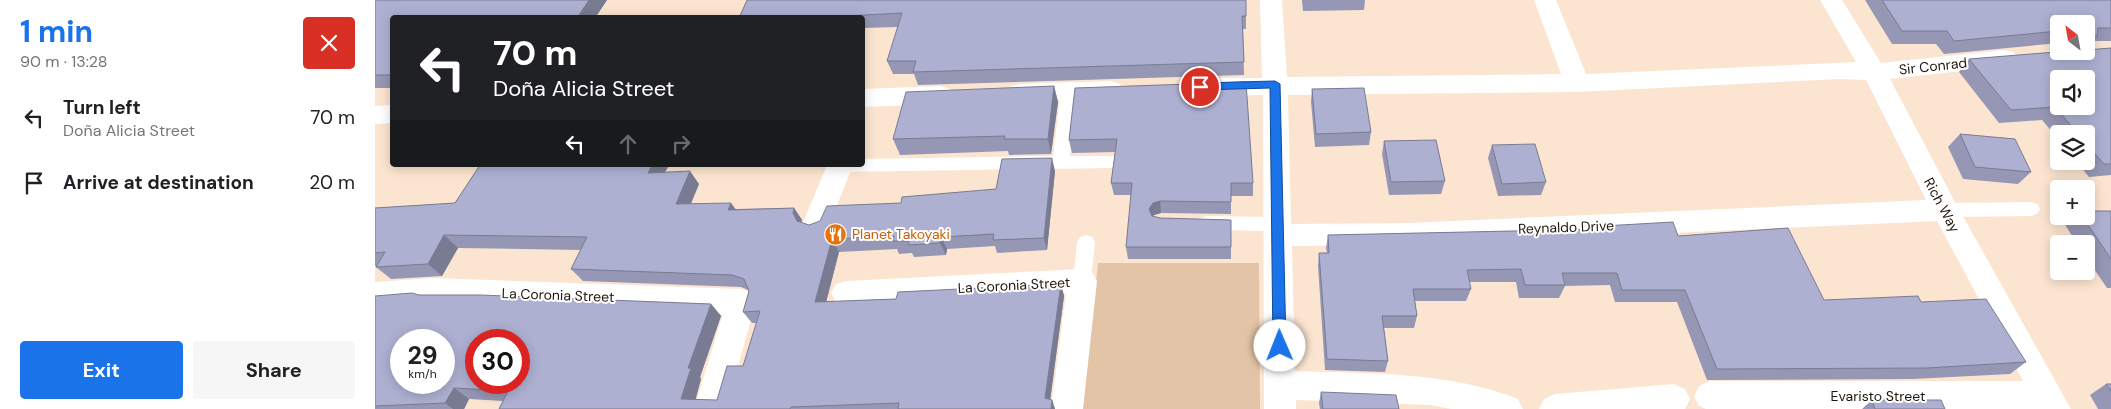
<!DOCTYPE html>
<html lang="en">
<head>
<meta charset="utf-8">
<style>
  :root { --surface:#fff; --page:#f6f6f6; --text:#202124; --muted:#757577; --accent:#1a73e8 }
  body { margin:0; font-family:"DM Sans",sans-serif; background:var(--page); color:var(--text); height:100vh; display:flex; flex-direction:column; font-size:19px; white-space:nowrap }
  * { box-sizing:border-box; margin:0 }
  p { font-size:16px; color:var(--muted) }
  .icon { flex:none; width:28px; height:28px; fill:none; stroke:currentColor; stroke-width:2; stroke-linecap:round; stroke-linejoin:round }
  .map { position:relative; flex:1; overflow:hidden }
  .side { display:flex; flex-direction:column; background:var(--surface); width:375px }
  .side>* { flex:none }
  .hud { position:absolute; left:15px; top:15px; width:475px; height:152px; border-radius:5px; box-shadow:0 2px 12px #0003; background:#202124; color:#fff; overflow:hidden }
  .needle { width:32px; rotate:329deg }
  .controls { position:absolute; left:1675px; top:15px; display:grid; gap:10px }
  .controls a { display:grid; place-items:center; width:45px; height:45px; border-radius:5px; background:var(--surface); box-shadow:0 2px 12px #0003; font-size:25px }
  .speed { position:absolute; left:15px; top:329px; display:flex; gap:10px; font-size:25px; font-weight:700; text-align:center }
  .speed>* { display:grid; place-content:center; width:65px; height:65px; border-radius:50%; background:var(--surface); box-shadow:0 2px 12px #0003; line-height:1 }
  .speed small { font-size:12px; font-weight:400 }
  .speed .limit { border:8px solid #d22; background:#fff; color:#111 }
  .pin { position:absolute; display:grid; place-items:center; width:42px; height:42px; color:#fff; margin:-21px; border:2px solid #fff; border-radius:50%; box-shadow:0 1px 5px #0007 }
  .me { position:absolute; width:55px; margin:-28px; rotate:359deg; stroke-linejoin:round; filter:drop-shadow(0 0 4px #0008) }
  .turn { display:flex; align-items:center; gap:18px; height:105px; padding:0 20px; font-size:22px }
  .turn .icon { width:65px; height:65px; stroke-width:2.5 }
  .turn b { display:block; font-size:35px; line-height:42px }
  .lanes { display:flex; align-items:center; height:48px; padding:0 20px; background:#0003; justify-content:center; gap:25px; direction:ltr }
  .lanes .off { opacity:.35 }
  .round { display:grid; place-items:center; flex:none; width:52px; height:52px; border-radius:5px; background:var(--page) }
  .overview { display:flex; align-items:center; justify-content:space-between; height:85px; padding:0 20px }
  h1 { font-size:30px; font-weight:700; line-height:38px; color:var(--accent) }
  .action { display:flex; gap:10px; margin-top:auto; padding:10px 20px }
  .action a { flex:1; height:58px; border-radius:5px; background:var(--accent); color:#fff; font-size:20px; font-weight:700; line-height:58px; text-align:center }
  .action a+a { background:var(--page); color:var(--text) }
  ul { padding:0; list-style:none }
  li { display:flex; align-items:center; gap:15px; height:65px; padding:0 20px }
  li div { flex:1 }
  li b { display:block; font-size:19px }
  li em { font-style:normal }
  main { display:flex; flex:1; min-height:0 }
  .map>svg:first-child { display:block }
  .green { fill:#e4c4a7 }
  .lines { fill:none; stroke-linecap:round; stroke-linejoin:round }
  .service { fill:#fff; fill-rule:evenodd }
  .minor { fill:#fff; fill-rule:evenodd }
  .wall { fill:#9597b4 }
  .shaded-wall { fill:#797b92 }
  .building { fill:#adb0d1; stroke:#797b92; fill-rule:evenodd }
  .route { fill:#1a73e8; stroke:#114b97 }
  .labels { text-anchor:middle; stroke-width:4; stroke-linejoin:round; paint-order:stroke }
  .street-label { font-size:14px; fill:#20160c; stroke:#fff }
  .food-label { font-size:14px; fill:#c56008; stroke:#fff; text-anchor:start }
</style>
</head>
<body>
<main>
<section class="side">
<div class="overview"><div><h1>1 min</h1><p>90 m · 13:28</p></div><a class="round" style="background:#d93025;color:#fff"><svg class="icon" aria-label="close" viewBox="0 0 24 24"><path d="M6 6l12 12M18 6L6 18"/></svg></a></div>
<ul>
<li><svg class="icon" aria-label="left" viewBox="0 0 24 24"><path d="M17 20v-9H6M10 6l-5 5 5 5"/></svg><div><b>Turn left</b><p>Doña Alicia Street</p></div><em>70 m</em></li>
<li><svg class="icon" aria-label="arrive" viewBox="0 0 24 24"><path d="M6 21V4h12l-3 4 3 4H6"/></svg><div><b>Arrive at destination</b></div><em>20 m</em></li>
</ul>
<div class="action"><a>Exit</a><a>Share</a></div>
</section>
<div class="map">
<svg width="1736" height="409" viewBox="0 0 1736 409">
  <rect width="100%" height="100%" fill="#fce5d0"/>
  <!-- green -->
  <path class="green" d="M723,263H884L885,409H707Z"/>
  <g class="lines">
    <!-- service -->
    <g class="service">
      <path d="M694,85L700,87L702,91L695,156H734L740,157L742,162L740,167L734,168L465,172L459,171L457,166L488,165V159L678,156L686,91L688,87Z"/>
      <path d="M1656,202L1662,204L1665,209L1662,214L1656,216L1570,217L1564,215L1561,210L1564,205L1570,203Z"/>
      <path d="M832,216L901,217L907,219L910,224L907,229L901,231L832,230L826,228L823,223L826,218Z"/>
      <path d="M711,235L717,237L720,242L716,281L714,287L707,289L700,287L698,281L702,242L705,237Z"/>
    </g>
    <!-- minor -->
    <g class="minor">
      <path d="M885,0H907L912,77L1186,74L1159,0H1181L1211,74L1481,62L1445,0H1467L1506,63L1630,50L1639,52L1642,58L1639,64L1630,66L1515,79L1580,202L1696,409H1331L1324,406L1319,396L1324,386L1335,381H1648L1562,221L1033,245L917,246L920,371C996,374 1072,371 1143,399L1148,409H1076L1056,405L921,400V409H889L888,95L834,96L825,93L822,87L825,81L834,78H887ZM1464,79L1491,80L1551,200L1033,223L916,224L913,95L1202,92Z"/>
      <path d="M736,81L745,84L748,90L745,96L736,99L644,102L635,99L632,93L635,87L644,84Z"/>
      <path d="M566,86L575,89L578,95L575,101L566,104L488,107V89Z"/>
      <path d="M18,105V123L0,124V106Z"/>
      <path d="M452,165H478L451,233L441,236L431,233L427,225Z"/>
      <path d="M707,269L717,272L722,281L708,409H676L691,294L471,305L461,302L456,293L461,284L471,281Z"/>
      <path d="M59,278L366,289L377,293L381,302L351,409H319L348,314L59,302L0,308V282Z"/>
      <path d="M1299,384L1310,389L1315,399L1310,409H1164L1169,399L1180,394Z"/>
    </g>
  </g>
  <!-- wall -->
  <g class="wall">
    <path d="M0,0H232L220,18H18V88H0Z"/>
    <path d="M372,0L871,16V29H868L869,75L543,85L539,74H518L512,61L523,27L488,28V18H364Z"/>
    <path d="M927,0H990L989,10L928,11Z"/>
    <path d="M1490,0H1736V41H1717L1711,47V24H1684V43L1569,54L1561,44H1517Z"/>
    <path d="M1736,48V175L1714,177L1701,161H1711V134H1684V140L1667,120L1624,123L1584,72L1594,59Z"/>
    <path d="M679,86L683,102L676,154L634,155L633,151L525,155L518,139Z"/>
    <path d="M700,88L878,183V196H856V214L786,213L779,215V216L785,218L856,220V259H753L751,247L756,195H739L736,183L740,152L697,153L694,140Z"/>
    <path d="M937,89L996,132L994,145L940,147L936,102Z"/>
    <path d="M1585,134L1656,172L1643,184L1588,179L1573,147Z"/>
    <path d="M1009,141L1070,181L1066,194L1014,195L1007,154Z"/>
    <path d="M1117,145L1171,182L1166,195L1123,196L1113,158Z"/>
    <path d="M105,165H294L290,172L324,184L316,204L360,209L419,208L427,220L426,223L434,225L526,203L621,189L680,171L672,250L622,253L620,246L572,249L571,255L539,257L537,253L524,254L522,249L464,252L451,302L521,299L686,284L689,296L675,400H677L680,409H124L128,401L94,399L89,409H0V296L44,295L336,304L346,316L325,377L326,379L320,400H342L368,366L382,323H377L368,312L374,291L373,290L366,287L208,281L196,269L206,250L83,248L67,276L16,279L1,267V266H0V208L80,203Z"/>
    <path d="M1736,211V288H1732L1711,257V244H1702L1689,223L1697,216H1711Z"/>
    <path d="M1228,226L1303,236L1449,300L1546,302L1651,362L1635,374L1538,379L1332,380L1302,302H1240L1235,285L1190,286L1184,298H1144L1141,282H1094L1096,289L1091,301H1040L1042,316L1039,328H1009L1013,361L1010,372L950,370L943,266L944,253H952L951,248L953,235L1226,229Z"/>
    <path d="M1731,384H1736V409H1723L1715,395Z"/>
    <path d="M946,392L1024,409H945L944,403Z"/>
    <path d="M1497,400L1570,409H1487Z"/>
  </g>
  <!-- shaded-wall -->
  <g class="shaded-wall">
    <path d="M214,0H232L220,18H202Z"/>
    <path d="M679,86L683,102L676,154L673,139Z"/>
    <path d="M677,158L680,171L672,250L669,238Z"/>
    <path d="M277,165H294L283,185L273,173Z"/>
    <path d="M315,171L324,184L310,217L301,204Z"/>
    <path d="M785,201L786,213L779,215L775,221L774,209L778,203Z"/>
    <path d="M356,203L365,215L353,210Z"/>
    <path d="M419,208L427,220L425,226L422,221L418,213Z"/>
    <path d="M69,235L83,248L67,276L53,264Z"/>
    <path d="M566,237L572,249L571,255L565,243Z"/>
    <path d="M457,239L464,252L448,314L440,302Z"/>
    <path d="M686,284L689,296L674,409L670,398Z"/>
    <path d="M336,304L346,316L325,377L326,379L318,409L306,399L313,368Z"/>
    <path d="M79,388L94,399L89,409H78L70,403Z"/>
    <path d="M677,400L680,409H676Z"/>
  </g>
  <!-- building -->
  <g class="building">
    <path d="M0,0H214L202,18H18V75H0Z"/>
    <path d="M372,0H871V16H867L869,62L538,72L541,61H512L527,13L433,18H364Z"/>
    <path d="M1507,0H1736V28H1723L1722,36H1711V24H1684V31L1579,41L1572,31H1527Z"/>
    <path d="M1736,48V164H1729L1711,144V134H1703L1680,107L1636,110L1594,59L1693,51H1711V50ZM1684,79H1711V106H1684Z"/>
    <path d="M871,82L878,183H856V202L785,201L778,203L774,209L777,216L785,218L856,220V247H751L757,183H736L742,139L694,140L700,88Z"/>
    <path d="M679,86L673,139H629L630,136L518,139L531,92Z"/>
    <path d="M989,88L996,132L941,134L937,89Z"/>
    <path d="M1585,134L1640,139L1656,172L1600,167Z"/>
    <path d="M1061,140L1070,181L1016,182L1009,141Z"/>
    <path d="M1160,144L1171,182L1127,184L1117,145Z"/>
    <path d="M677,158L669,238L618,240L619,234L566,237L565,243L533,245L534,241H518L519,236L457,239L440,302L521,299L523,292L686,284L670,398L677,400L676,409H523L524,403L416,407L415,409H124L133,391L79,388L70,403L0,406V296L37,293L44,295H105L336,304L313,368H316L306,399L342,400L352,366H368L385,311L368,312L374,291L369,279L357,275L196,269L212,237L69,235L53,264L1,267L10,252L0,253V208L80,203L105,165H277L273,173L315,171L301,204L356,203L353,210L419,208L418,213L422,221L434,225L445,221L452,206L526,203L527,197L621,189L627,159ZM26,340H69V382H26ZM101,340H144V382H101Z"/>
    <path d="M1711,211H1736V259L1707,216H1711Z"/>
    <path d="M1298,222L1303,236L1413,228L1449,300L1543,296L1546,302L1611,299L1651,362L1552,368L1342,369L1310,290H1247L1242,273H1187L1190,285H1150L1146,269L1092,270L1096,289H1038L1042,316H1007L1013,361L952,359L944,253H954L953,235L1229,229L1228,226Z"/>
    <path d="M1731,384H1736V391Z"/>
    <path d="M946,392L1021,395L1024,409H948Z"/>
    <path d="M1497,400H1566L1570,409H1500Z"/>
  </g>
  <!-- route -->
  <path class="route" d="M900,81L905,84L911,346L905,352L898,346L895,88L825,90L820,87L825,83Z"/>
  <!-- icons -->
  <defs>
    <symbol id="restaurant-disc" viewBox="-11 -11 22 22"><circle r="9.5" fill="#e8710a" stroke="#fff"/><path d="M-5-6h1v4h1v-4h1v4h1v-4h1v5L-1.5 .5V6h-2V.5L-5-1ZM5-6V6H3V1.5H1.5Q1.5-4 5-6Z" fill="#fff"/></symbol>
  </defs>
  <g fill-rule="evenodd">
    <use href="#restaurant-disc" x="448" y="222" width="25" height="25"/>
  </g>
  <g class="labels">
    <!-- street labels -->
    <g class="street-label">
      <text transform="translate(1558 66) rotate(-6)" y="5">Sir Conrad</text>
      <text transform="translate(1567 205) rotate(62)" y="5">Rich Way</text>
      <text transform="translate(1191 227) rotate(-2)" y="5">Reynaldo Drive</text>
      <text transform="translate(639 285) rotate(-3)" y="5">La Coronia Street</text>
      <text transform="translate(183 295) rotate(2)" y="5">La Coronia Street</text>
      <text x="1503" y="401">Evaristo Street</text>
    </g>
    <!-- food labels -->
    <g class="food-label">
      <text x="477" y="239">Planet Takoyaki</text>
    </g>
  </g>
</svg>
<div class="controls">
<a><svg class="needle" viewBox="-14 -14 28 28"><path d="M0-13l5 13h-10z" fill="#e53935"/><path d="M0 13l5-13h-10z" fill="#757577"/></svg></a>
<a><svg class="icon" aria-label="sound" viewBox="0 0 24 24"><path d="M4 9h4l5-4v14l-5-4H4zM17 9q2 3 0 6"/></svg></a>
<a><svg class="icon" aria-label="layers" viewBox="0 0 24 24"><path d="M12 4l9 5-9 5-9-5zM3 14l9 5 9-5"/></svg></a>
<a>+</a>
<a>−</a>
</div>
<div class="speed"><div>29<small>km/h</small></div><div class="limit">30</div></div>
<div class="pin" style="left:825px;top:87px;background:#d93025"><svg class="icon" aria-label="arrive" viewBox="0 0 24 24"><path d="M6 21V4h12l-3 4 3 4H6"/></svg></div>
<svg class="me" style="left:905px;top:346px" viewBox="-20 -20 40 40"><circle r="19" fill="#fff"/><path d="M0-13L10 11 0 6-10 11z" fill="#1a73e8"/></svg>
<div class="hud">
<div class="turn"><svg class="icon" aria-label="left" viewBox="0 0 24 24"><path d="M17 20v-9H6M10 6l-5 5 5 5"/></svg><div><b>70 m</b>Doña Alicia Street</div></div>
<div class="lanes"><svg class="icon" aria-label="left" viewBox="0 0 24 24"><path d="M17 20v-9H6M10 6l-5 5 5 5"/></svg><svg class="icon off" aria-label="ahead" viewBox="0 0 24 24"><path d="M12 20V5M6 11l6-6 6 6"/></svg><svg class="icon off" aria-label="right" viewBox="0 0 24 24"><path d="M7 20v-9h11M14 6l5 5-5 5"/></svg></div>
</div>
</div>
</main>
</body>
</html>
